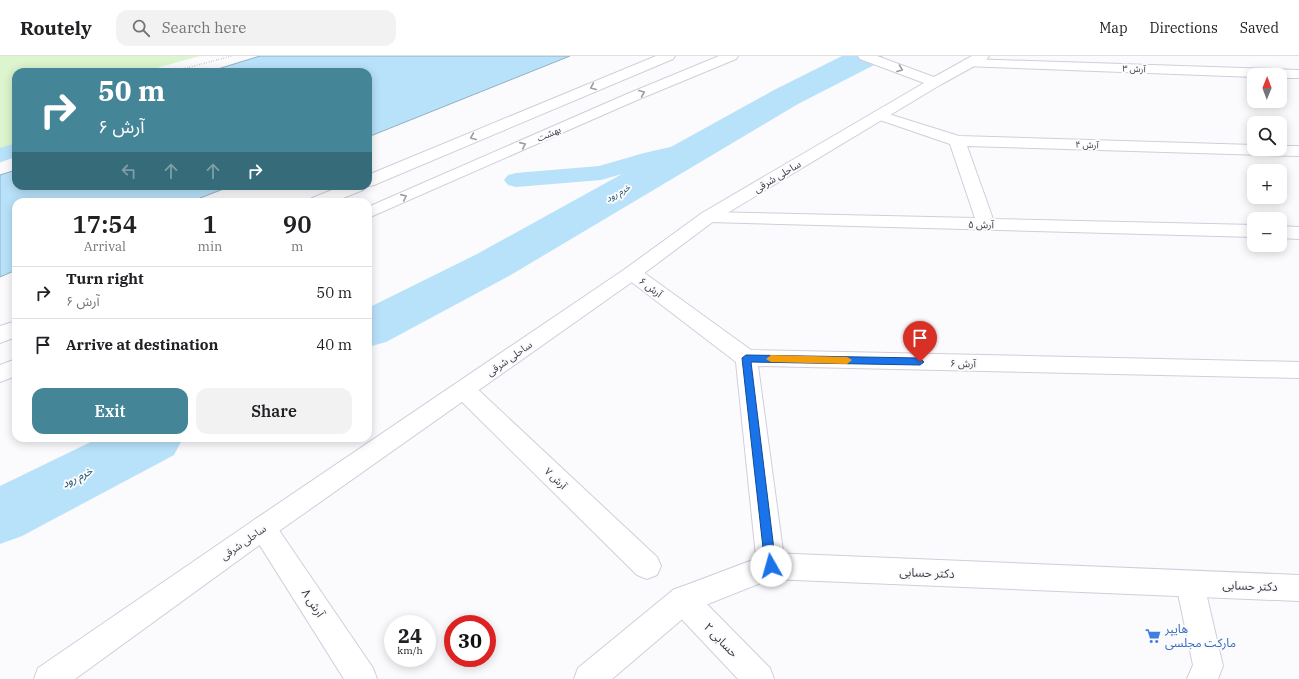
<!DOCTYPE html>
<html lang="en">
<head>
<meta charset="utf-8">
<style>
  :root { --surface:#fff; --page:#f2f2f2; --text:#202124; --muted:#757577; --line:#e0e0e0; --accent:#448698 }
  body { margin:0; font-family:"IBM Plex Serif","Noto Sans Arabic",serif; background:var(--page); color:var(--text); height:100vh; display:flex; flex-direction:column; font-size:15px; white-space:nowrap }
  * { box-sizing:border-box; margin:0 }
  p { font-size:13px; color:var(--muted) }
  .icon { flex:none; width:22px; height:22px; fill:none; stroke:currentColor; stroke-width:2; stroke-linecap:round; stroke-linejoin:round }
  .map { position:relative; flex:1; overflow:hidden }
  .sheet { position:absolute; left:12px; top:142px; width:360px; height:244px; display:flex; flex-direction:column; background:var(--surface); border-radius:12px; box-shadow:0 2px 10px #0003 }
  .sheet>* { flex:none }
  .top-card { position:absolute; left:12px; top:12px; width:360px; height:122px; border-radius:12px; box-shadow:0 2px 10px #0003; background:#448698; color:#fff; overflow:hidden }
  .needle { width:26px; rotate:1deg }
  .controls { position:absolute; left:1247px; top:12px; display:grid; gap:8px }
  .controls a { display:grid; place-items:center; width:40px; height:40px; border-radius:8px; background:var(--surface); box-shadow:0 2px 10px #0003; font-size:20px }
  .speed { position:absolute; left:384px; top:559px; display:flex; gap:8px; font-size:20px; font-weight:700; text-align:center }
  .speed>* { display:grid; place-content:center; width:52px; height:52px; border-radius:50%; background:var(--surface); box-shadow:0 2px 10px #0003; line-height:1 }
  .speed small { font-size:10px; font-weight:400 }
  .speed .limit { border:6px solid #d22; background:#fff; color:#111 }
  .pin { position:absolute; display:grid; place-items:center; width:34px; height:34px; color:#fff; margin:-41px -17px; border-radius:50% 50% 50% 0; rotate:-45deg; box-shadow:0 0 4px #0007 }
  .pin .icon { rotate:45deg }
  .me { position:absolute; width:44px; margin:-22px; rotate:353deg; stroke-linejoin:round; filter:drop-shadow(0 0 3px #0008) }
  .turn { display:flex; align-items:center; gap:14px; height:84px; padding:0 20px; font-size:18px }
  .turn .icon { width:52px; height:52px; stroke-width:2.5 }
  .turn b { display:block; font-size:28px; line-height:34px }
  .lanes { display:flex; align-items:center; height:38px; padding:0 20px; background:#0003; justify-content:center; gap:20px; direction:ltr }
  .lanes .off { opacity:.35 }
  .eta { display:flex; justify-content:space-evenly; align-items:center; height:68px; text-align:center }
  .eta b { font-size:24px; font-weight:600; line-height:28px }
  .action { display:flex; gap:8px; margin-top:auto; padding:8px 20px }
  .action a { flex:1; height:46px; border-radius:12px; background:var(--accent); color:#fff; font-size:16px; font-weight:600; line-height:46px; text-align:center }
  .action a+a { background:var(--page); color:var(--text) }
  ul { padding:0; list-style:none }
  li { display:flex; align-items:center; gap:12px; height:52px; padding:0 20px; border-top:1px solid var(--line) }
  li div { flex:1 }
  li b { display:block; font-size:15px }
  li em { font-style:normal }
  header { display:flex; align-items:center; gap:24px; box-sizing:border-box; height:56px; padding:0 20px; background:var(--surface); border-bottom:1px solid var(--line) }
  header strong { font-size:19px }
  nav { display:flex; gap:22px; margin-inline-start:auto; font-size:14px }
  .search { width:280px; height:36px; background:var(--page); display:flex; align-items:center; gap:10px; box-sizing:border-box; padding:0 14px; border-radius:12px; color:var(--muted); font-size:15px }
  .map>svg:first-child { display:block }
  .green { fill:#dcf5ce }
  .water { fill:#b8e2fa; stroke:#92afc2 }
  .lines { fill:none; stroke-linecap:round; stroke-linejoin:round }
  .canal { fill:#b8e2fa; fill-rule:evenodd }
  .river { fill:#b8e2fa; fill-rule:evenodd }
  .street-casing { stroke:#d2cddc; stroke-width:2 }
  .secondary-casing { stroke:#d2cddc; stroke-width:2 }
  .primary-casing { stroke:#d2cddc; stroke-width:2 }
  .path { stroke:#a6a4a8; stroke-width:1.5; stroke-dasharray:0.5 2; stroke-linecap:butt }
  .street { fill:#fff; fill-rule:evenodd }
  .secondary { fill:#fff; fill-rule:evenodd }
  .primary { fill:#fff; fill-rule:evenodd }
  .oneway { stroke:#9d9c9f }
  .route { fill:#1a73e8; stroke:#114b97 }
  .slow { fill:#f59e0b }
  .labels { text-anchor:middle; stroke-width:4; stroke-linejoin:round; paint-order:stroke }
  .far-street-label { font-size:9px; fill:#3b393f; stroke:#fbfafd }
  .far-water-label { font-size:9px; font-style:italic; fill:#104a65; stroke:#fbfafd }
  .street-label { font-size:10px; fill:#3b393f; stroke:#fbfafd }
  .water-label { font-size:11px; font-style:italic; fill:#104a65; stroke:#fbfafd }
  .near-street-label { font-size:12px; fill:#3b393f; stroke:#fbfafd }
  .near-shop-label { font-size:12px; fill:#366cbe; stroke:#fbfafd; text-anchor:start }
</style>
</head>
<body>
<header>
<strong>Routely</strong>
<div class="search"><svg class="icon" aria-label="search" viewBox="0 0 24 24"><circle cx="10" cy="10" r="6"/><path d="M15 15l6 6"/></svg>Search here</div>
<nav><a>Map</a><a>Directions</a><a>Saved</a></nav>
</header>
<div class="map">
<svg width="1299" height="623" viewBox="0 0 1299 623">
  <rect width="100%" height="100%" fill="#fbfafd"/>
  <!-- green -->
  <path class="green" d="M0,0H200L142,16H16V100L0,107Z"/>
  <!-- water -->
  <g class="water">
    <path d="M260,0H570L368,81V16H208Z"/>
    <path d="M16,114V130H231L190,146H16V214L0,221V119Z"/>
  </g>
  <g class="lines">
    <!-- canal -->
    <g class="canal">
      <path d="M697,85L705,87L708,92L705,97L657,108L601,124L516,131L508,129L504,124L508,119L516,117L599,110L644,97Z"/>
      <path d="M16,87V101L0,106V92Z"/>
    </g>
    <!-- river -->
    <g class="river">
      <path d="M842,0H883L878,7L798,48L509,220L386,286L368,291V252L477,198L774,34Z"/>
      <path d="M99,382H183L174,399L22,480L0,488V430Z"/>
    </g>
    <defs>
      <g id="street">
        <path d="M969,3L1299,14V22H1280V19H1254V21L964,10L962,7L964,4Z"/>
        <path d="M879,55L959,80L1254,89V93H1280V90H1299V100L967,90L993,163L1254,169V181L708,166L702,165L699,161L702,157L708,156L975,162L950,88L874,62L872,59L874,56Z"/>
        <path d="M1280,170L1299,171V183L1280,182Z"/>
        <path d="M632,211L639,213L751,294L1299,306V322L758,310L785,510L781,519L771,523L761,519L757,510L736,306L625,221L622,217L625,213Z"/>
        <path d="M464,325L472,328L657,501L661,510L657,519L647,523L637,519L456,340L453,334L456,328Z"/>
        <path d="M263,460L272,464L373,612L377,623H344L254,480L250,472L254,464Z"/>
        <path d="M1190,515L1200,519L1204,528L1223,610L1218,623H1187L1193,609L1176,528L1180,519Z"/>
        <path d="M683,530L693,534L770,612L774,623H738L673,554L669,544L673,534Z"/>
      </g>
      <g id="secondary">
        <path d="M858,0H877L934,21L972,0H989L987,3L940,29L714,165L639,221L272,480L75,623H34L38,612L254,464L625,213L702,157L924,27L860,3Z"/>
        <path d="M771,497L1299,519V545L771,523L693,554L612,623H574L578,612L673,534Z"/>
      </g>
      <g id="primary">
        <path d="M656,0H675L673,3L374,129L368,130V119Z"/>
        <path d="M719,0H738L736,3L637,44L368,162V151L627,38Z"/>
        <path d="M342,130H365L363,134L333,146H309L312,142Z"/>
        <path d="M16,265V281L0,287V270Z"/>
        <path d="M16,303V320L0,326V309Z"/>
      </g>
    </defs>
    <!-- street casing -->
    <use href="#street" class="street-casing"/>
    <!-- secondary casing -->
    <use href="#secondary" class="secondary-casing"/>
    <!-- primary casing -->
    <use href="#primary" class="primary-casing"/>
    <!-- path -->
    <path class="path" d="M175,15L232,0"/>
    <!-- street -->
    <use href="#street" class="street"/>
    <!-- secondary -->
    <use href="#secondary" class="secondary"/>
    <!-- primary -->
    <use href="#primary" class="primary"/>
  </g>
  <!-- one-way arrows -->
  <defs><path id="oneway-chevron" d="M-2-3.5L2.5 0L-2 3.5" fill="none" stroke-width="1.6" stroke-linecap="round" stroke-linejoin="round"/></defs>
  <g class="oneway">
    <use href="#oneway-chevron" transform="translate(900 13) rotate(21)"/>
    <use href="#oneway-chevron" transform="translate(593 31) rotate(157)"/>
    <use href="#oneway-chevron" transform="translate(642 37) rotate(-23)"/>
    <use href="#oneway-chevron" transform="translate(473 81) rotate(157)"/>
    <use href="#oneway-chevron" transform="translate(523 89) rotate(-24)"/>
    <use href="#oneway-chevron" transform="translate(404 141) rotate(-24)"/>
  </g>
  <!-- route -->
  <path class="route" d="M746,299L920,302L924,306L920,309L751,306L776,510L775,514L771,516L767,514L765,510L742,302Z"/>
  <!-- slow -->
  <path class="slow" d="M771,299L847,301L852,304L847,308L771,306L766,303Z"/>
  <!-- icons -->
  <defs>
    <symbol id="supermarket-bare" viewBox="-9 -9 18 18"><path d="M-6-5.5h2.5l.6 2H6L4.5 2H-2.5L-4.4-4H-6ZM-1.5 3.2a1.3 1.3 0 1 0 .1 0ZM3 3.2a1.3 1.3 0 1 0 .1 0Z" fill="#3f7fe0" stroke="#fbfafd" stroke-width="2.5" paint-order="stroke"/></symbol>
  </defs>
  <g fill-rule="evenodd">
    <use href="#supermarket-bare" x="1142" y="569" width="22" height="22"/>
  </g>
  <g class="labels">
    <!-- far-street labels -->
    <g class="far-street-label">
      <text transform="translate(1134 13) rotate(2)" y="3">آرش ۳</text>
      <text transform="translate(549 78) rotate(-24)" y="3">بهشت</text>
      <text transform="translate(1087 89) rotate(2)" y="3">آرش ۴</text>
    </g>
    <!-- far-water labels -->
    <g class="far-water-label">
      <text transform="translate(618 137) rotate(-30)" y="3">خرم رود</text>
    </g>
    <!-- street labels -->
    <g class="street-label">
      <text transform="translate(777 120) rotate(-31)" y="4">ساحلی شرقی</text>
      <text transform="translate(981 168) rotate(1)" y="4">آرش ۵</text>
      <text transform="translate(651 231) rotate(37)" y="4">آرش ۶</text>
      <text transform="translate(509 302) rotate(-35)" y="4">ساحلی شرقی</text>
      <text transform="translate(963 307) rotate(1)" y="4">آرش ۶</text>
      <text transform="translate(556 422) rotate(44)" y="4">آرش ۷</text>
      <text transform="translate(243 486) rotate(-35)" y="4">ساحلی شرقی</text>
    </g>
    <!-- water labels -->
    <g class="water-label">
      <text transform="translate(77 421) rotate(-27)" y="4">خرم رود</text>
    </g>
    <!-- near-street labels -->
    <g class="near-street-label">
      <text transform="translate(927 517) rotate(2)" y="4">دکتر حسابی</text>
      <text transform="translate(1250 530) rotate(2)" y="4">دکتر حسابی</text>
      <text transform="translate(313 547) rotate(57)" y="4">آرش ۸</text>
      <text transform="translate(721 584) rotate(46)" y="4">حسابی ۲</text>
    </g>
    <!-- near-shop labels -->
    <g class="near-shop-label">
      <text x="1165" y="577">هایپر<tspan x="1165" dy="14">مارکت مجلسی</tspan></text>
    </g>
  </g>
</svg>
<div class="controls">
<a><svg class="needle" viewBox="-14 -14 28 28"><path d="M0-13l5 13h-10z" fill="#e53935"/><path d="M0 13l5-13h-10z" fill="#757577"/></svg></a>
<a><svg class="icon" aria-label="search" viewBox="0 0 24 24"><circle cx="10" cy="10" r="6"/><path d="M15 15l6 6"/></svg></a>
<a>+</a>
<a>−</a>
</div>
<div class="speed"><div>24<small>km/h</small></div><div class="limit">30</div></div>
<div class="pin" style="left:920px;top:306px;background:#d93025"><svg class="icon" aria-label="arrive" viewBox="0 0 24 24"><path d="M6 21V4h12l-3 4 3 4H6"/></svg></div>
<svg class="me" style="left:771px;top:510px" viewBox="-20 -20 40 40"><circle r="19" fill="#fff"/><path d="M0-13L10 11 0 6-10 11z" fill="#1a73e8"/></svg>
<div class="top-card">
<div class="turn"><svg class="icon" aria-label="right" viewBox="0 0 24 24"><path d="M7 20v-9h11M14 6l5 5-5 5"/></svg><div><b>50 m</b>آرش ۶</div></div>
<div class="lanes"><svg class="icon off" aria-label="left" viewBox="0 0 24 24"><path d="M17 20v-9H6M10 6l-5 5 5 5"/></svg><svg class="icon off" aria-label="ahead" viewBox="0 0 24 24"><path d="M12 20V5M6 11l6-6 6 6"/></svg><svg class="icon off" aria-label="ahead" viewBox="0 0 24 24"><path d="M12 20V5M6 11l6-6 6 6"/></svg><svg class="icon" aria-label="right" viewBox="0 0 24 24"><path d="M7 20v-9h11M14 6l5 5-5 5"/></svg></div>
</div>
<section class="sheet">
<div class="eta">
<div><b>17:54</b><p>Arrival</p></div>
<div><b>1</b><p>min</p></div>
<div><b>90</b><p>m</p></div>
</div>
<ul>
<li><svg class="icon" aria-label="right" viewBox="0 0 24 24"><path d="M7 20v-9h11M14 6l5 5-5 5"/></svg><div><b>Turn right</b><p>آرش ۶</p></div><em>50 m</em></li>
<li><svg class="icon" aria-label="arrive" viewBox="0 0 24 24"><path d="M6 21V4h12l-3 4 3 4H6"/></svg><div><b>Arrive at destination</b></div><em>40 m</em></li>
</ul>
<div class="action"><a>Exit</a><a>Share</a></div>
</section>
</div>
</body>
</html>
